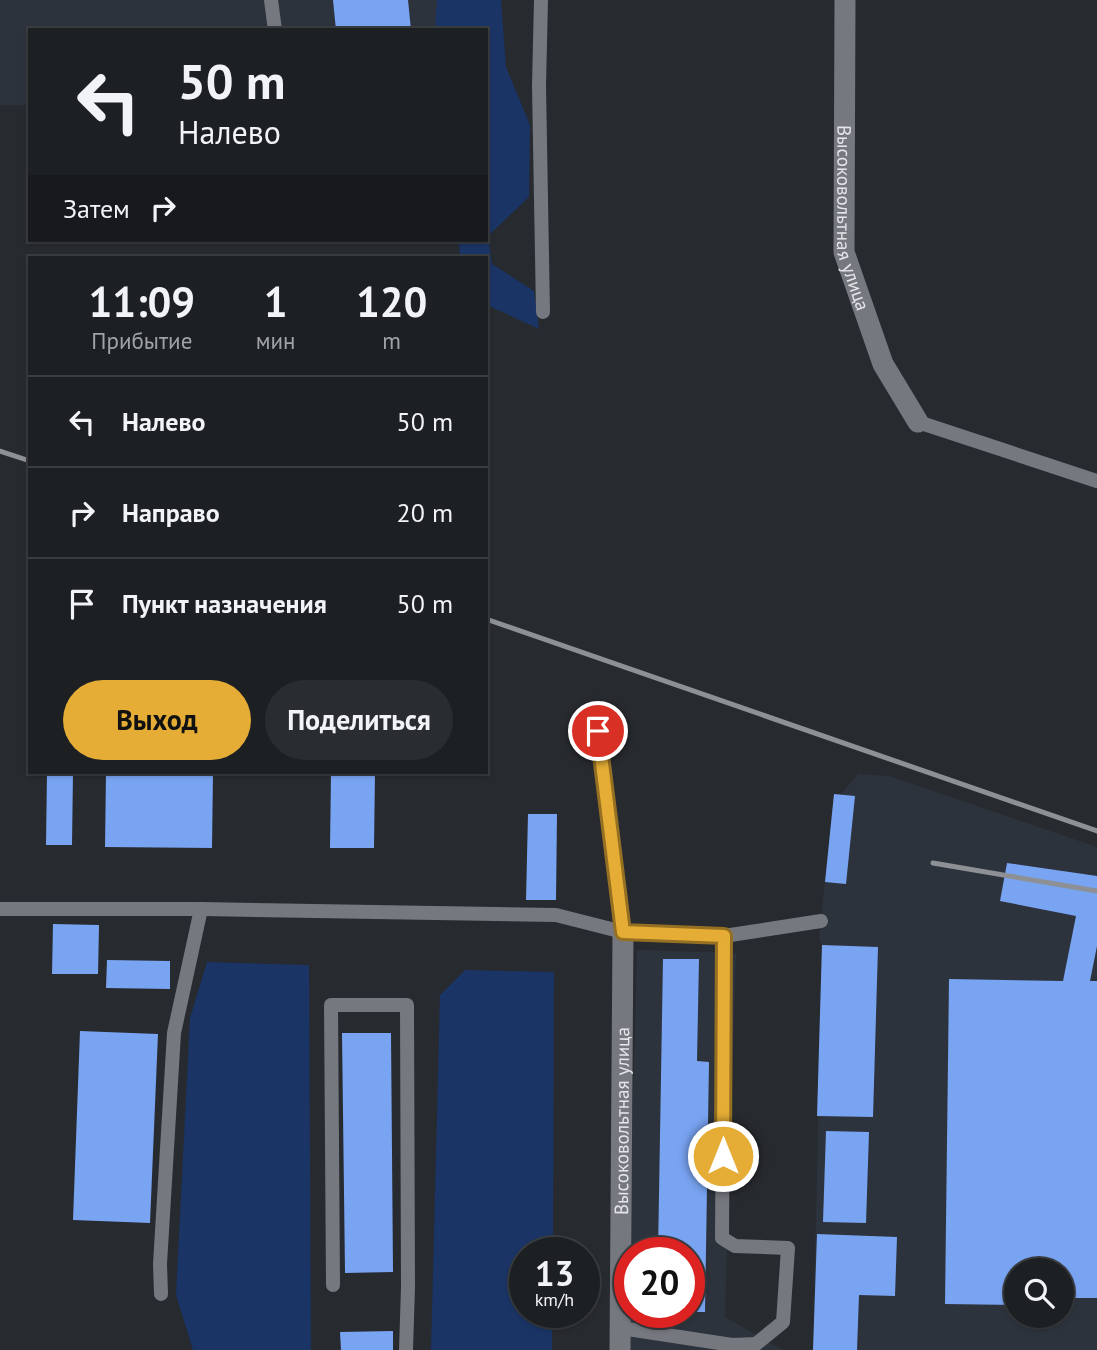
<!DOCTYPE html>
<html lang="ru">
<head>
<meta charset="utf-8">
<style>
  :root { --surface:#1d2023; --page:#2a2d30; --text:#f1f3f6; --muted:#a0a3a6; --line:#3b3e41; --accent:#e5ad36 }
  body { margin:0; font-family:"PT Sans",sans-serif; background:var(--page); color:var(--text); height:100vh; display:flex; flex-direction:column; font-size:26px; white-space:nowrap }
  * { box-sizing:border-box; margin:0 }
  p { font-size:23px; color:var(--muted) }
  .icon { flex:none; width:38px; height:38px; fill:none; stroke:currentColor; stroke-width:2; stroke-linecap:round; stroke-linejoin:round }
  .map { position:relative; flex:1; overflow:hidden }
  .drawer { position:absolute; left:28px; top:256px; width:460px; height:518px; display:flex; flex-direction:column; background:var(--surface); border-radius:0px; box-shadow:0 2px 5px #0004,0 0 0 2px var(--line) }
  .drawer>* { flex:none }
  .hud { position:absolute; left:28px; top:28px; width:460px; height:214px; border-radius:0px; box-shadow:0 2px 5px #0004,0 0 0 2px var(--line); background:#1d2023; color:var(--text); overflow:hidden }
  .controls { position:absolute; left:1004px; top:1258px; display:grid; gap:14px }
  .controls a { display:grid; place-items:center; width:70px; height:70px; border-radius:50%; background:var(--surface); box-shadow:0 2px 5px #0004,0 0 0 2px var(--line); font-size:35px }
  .speed { position:absolute; left:509px; top:1237px; display:flex; gap:14px; font-size:35px; font-weight:700; text-align:center }
  .speed>* { display:grid; place-content:center; width:91px; height:91px; border-radius:50%; background:var(--surface); box-shadow:0 2px 5px #0004,0 0 0 2px var(--line); line-height:1 }
  .speed small { font-size:18px; font-weight:400 }
  .speed .limit { border:10px solid #d22; background:#fff; color:#111 }
  .pin { position:absolute; display:grid; place-items:center; width:60px; height:60px; color:#fff; margin:-30px; border:4px solid #fff; border-radius:50%; box-shadow:0 2px 7px #0007 }
  .me { position:absolute; width:77px; margin:-38px; rotate:0deg; stroke-linejoin:round; filter:drop-shadow(0 0 5px #0008) }
  .turn { display:flex; align-items:center; gap:24px; height:147px; padding:0 35px; font-size:32px }
  .turn .icon { width:91px; height:91px; stroke-width:2.5 }
  .turn b { display:block; font-size:49px; line-height:60px }
  .then { display:flex; align-items:center; height:66px; padding:0 35px; background:#0003; gap:14px; font-size:26px }
  .eta { display:flex; justify-content:space-evenly; align-items:center; height:119px; text-align:center }
  .eta b { font-size:42px; font-weight:800; line-height:49px }
  .action { display:flex; gap:14px; margin-top:auto; padding:14px 35px }
  .action a { flex:1; height:80px; border-radius:42px; background:var(--accent); color:#111; font-size:28px; font-weight:800; line-height:80px; text-align:center }
  .action a+a { background:var(--page); color:var(--text) }
  ul { padding:0; list-style:none }
  li { display:flex; align-items:center; gap:21px; height:91px; padding:0 35px; border-top:2px solid var(--line) }
  li div { flex:1 }
  li b { display:block; font-size:26px }
  li em { font-style:normal }
  .map>svg:first-child { display:block }
  .built { fill:#2d333d; fill-rule:evenodd }
  .green { fill:#1a3465 }
  .building { fill:#79a4f2 }
  .lines { fill:none; stroke-linecap:round; stroke-linejoin:round }
  .lane { stroke:#75787e; stroke-width:14 }
  .street { stroke:#75787e; stroke-width:21 }
  .rail { stroke:#8d9094; stroke-width:5 }
  .route-casing { stroke:#957023; stroke-width:18 }
  .route { stroke:#e5ad36; stroke-width:12 }
  .labels { text-anchor:middle; stroke-width:7; stroke-linejoin:round; paint-order:stroke }
  .street-label { font-size:19px; fill:#e4e6e9; stroke:#111315 }
</style>
</head>
<body>
<div class="map">
<svg width="1097" height="1350" viewBox="0 0 1097 1350">
  <rect width="100%" height="100%" fill="#272a2f"/>
  <!-- built -->
  <g class="built">
    <path d="M0,0H450V30H30V105H0Z"/>
    <path d="M858,774L889,776L1097,847V1350H813L822,946L819,937L834,794H841ZM1017,1270H1062V1316H1017Z"/>
    <path d="M637,950L736,953L725,1317L783,1350H626ZM630,1253H690V1312H630Z"/>
  </g>
  <!-- green -->
  <g class="green">
    <path d="M437,0H501L506,67L530,125L529,197L488,236L492,264L534,291L539,329L487,305L486,257H460L459,240H486V30H435Z"/>
    <path d="M207,962L309,965L311,1350H193L176,1295L190,1018Z"/>
    <path d="M465,970L554,972L553,1253H525V1312L552,1313V1350H431L440,995Z"/>
  </g>
  <!-- building -->
  <g class="building">
    <path d="M333,0H408L411,30H336Z"/>
    <path d="M47,772H73L72,845H46Z"/>
    <path d="M106,772H213L212,848L105,847Z"/>
    <path d="M331,772H375L374,848H330Z"/>
    <path d="M834,794L855,796L846,884L825,882Z"/>
    <path d="M528,814H557L556,900H526Z"/>
    <path d="M1007,863L1097,876V946L1090,981H1097V1298H1062V1270H1017V1305L945,1304L949,979L1063,981L1076,916L1000,901Z"/>
    <path d="M53,924L99,925L98,974H52Z"/>
    <path d="M822,945L878,947L873,1117L817,1116Z"/>
    <path d="M663,959H699L697,1061L709,1062L705,1312H690V1253H658Z"/>
    <path d="M107,960L170,961V989L106,988Z"/>
    <path d="M80,1031L158,1034L150,1223L73,1220Z"/>
    <path d="M342,1033H391L393,1272L345,1273Z"/>
    <path d="M826,1131L869,1132L866,1223L823,1222Z"/>
    <path d="M817,1234L897,1237L895,1296L859,1295L857,1350H813Z"/>
    <path d="M393,1331V1350H341L340,1332Z"/>
  </g>
  <g class="lines">
    <!-- lane -->
    <g class="lane">
      <path d="M271,0L275,30"/>
      <path d="M541,0L539,86L543,312"/>
      <path d="M918,422L1097,481"/>
      <path d="M598,731L623,932"/>
      <path d="M0,909H201L556,915L623,932L724,936L821,921"/>
      <path d="M333,1285L331,1005H407L408,1287L406,1350"/>
      <path d="M161,1294L160,1264L174,1033L201,909"/>
      <path d="M621,1328L732,1345L756,1344L783,1322L788,1248L735,1246L722,1238L724,936"/>
    </g>
    <!-- street -->
    <g class="street">
      <path id="s1" d="M845,0L844,252L883,364L918,422"/>
      <path id="s2" d="M620,1350L623,932"/>
    </g>
    <!-- rail -->
    <g class="rail">
      <path d="M0,451L30,461"/>
      <path d="M486,619L1097,831"/>
      <path d="M933,863L1097,891"/>
    </g>
  </g>
  <g class="lines">
    <defs>
      <path id="route" d="M598,731L623,932L724,936L723,1156"/>
    </defs>
    <!-- route casing -->
    <use href="#route" class="route-casing"/>
    <!-- route -->
    <use href="#route" class="route"/>
  </g>
  <g class="labels">
    <!-- street labels -->
    <g class="street-label">
      <text dy="7" stroke="none"><textPath href="#s1" startOffset="219">Высоковольтная улица</textPath></text>
      <text dy="7" stroke="none"><textPath href="#s2" startOffset="229">Высоковольтная улица</textPath></text>
    </g>
  </g>
</svg>
<div class="controls">
<a><svg class="icon" aria-label="search" viewBox="0 0 24 24"><circle cx="10" cy="10" r="6"/><path d="M15 15l6 6"/></svg></a>
</div>
<div class="speed"><div>13<small>km/h</small></div><div class="limit">20</div></div>
<div class="pin" style="left:598px;top:731px;background:#d93025"><svg class="icon" aria-label="arrive" viewBox="0 0 24 24"><path d="M6 21V4h12l-3 4 3 4H6"/></svg></div>
<svg class="me" style="left:723px;top:1156px" viewBox="-20 -20 40 40"><circle r="17" fill="#e5ad36" stroke="#fff" stroke-width="3"/><path d="M0-11L8 9 0 5-8 9z" fill="#fff"/></svg>
<div class="hud">
<div class="turn"><svg class="icon" aria-label="left" viewBox="0 0 24 24"><path d="M17 20v-9H6M10 6l-5 5 5 5"/></svg><div><b>50 m</b>Налево</div></div>
<div class="then">Затем<svg class="icon" aria-label="right" viewBox="0 0 24 24"><path d="M7 20v-9h11M14 6l5 5-5 5"/></svg></div>
</div>
<section class="drawer">
<div class="eta">
<div><b>11:09</b><p>Прибытие</p></div>
<div><b>1</b><p>мин</p></div>
<div><b>120</b><p>m</p></div>
</div>
<ul>
<li><svg class="icon" aria-label="left" viewBox="0 0 24 24"><path d="M17 20v-9H6M10 6l-5 5 5 5"/></svg><div><b>Налево</b></div><em>50 m</em></li>
<li><svg class="icon" aria-label="right" viewBox="0 0 24 24"><path d="M7 20v-9h11M14 6l5 5-5 5"/></svg><div><b>Направо</b></div><em>20 m</em></li>
<li><svg class="icon" aria-label="arrive" viewBox="0 0 24 24"><path d="M6 21V4h12l-3 4 3 4H6"/></svg><div><b>Пункт назначения</b></div><em>50 m</em></li>
</ul>
<div class="action"><a>Выход</a><a>Поделиться</a></div>
</section>
</div>
</body>
</html>
